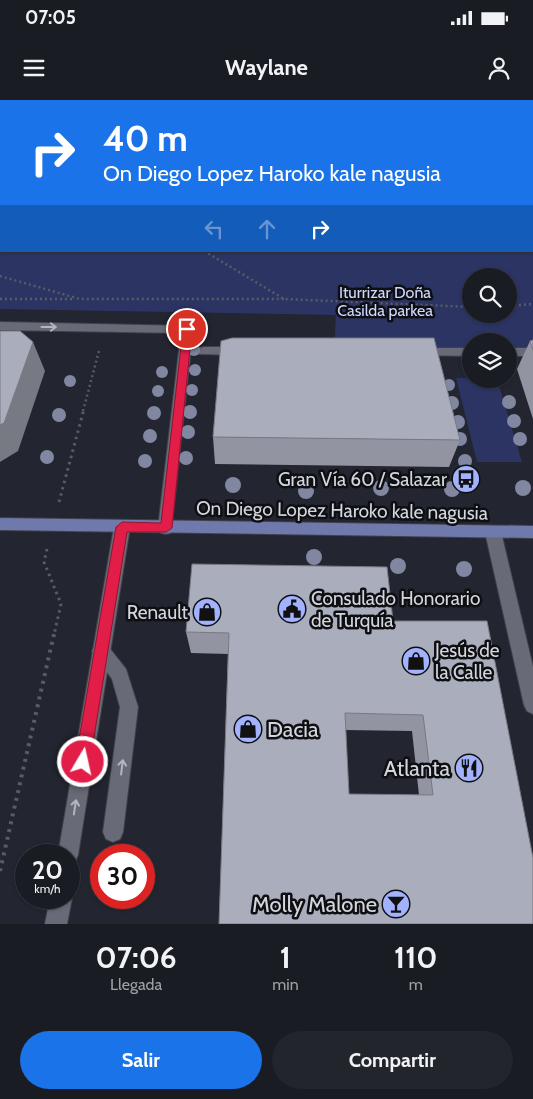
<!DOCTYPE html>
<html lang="es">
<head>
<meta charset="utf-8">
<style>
  :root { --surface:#1a1c24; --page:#23252c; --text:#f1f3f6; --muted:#9fa1a6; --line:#383a41; --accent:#1a73e8 }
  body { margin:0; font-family:Cabin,sans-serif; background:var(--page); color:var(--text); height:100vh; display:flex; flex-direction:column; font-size:19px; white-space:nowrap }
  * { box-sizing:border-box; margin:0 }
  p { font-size:16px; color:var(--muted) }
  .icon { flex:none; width:28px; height:28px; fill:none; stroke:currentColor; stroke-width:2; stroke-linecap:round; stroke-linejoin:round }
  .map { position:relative; height:824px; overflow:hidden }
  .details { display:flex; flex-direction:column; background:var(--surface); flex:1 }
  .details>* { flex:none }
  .guide { position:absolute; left:0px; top:0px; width:534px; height:152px; box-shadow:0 1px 4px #0004,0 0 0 1px var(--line); background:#1a73e8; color:#fff; overflow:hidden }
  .fabs { position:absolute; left:462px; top:168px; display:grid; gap:10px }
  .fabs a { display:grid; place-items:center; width:55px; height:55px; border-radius:50%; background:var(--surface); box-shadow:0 1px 4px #0004,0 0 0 1px var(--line); font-size:25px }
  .speed { position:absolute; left:15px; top:744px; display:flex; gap:10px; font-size:25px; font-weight:700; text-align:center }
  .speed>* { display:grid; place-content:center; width:65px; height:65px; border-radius:50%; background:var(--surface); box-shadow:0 1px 4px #0004,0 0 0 1px var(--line); line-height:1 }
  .speed small { font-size:12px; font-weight:400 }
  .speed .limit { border:8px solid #d22; background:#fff; color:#111 }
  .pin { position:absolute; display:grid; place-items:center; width:42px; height:42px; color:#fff; margin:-21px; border:2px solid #fff; border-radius:50%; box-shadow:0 1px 5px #0007 }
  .me { position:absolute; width:55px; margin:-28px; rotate:9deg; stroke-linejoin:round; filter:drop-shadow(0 0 4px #0008) }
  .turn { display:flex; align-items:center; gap:18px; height:105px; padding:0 20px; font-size:22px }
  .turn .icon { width:65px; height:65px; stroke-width:2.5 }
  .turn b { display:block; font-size:35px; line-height:42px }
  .lanes { display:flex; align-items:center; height:48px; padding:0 20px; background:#0003; justify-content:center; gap:25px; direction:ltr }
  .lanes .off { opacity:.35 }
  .eta { display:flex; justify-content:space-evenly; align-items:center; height:85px; text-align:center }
  .eta b { font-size:30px; font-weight:800; line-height:35px }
  .primary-button { display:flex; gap:10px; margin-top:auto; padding:10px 20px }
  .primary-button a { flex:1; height:58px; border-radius:30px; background:var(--accent); color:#fff; font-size:20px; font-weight:800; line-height:58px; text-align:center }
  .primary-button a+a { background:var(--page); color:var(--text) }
  .status { display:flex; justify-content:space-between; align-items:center; height:35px; padding:0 25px; background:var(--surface); direction:ltr }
  .status svg { height:14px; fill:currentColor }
  header { display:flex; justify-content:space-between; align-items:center; height:65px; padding:0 20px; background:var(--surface); font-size:22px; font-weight:800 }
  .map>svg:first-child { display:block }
  .green { fill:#2c3464; fill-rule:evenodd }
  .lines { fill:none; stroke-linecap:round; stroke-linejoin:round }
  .canal { fill:#060036; fill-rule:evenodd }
  .lane-casing { stroke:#40424a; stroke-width:2 }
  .street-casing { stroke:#40424a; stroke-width:2 }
  .primary-casing { stroke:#40424a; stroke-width:2 }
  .path-far3 { stroke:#595b65; stroke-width:2; stroke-dasharray:1 2.5; stroke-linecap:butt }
  .path-far2 { stroke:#595b65; stroke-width:2.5; stroke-dasharray:2 3; stroke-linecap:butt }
  .path-far1 { stroke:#595b65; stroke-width:3; stroke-dasharray:2.5 4; stroke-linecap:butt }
  .path { stroke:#595b65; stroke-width:4; stroke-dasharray:3 5; stroke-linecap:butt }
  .lane { fill:#686b77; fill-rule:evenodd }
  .street { fill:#686b77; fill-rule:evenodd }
  .primary { fill:#6f79ac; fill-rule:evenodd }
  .tree { fill:#8187a1 }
  .wall { fill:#9295a1; fill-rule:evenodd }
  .shaded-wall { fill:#777983 }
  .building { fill:#aaadbb; stroke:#777983; fill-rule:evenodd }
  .oneway { stroke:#b4b6be }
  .route { fill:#e11d48; stroke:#92132f }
  .labels { text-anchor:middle; stroke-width:5; stroke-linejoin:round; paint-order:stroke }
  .far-park-label { font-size:16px; fill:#ced8fd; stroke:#0e0f13 }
  .poi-label { font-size:19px; fill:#d4d6dd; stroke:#0e0f13; text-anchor:end }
  .street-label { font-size:19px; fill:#d4d6dd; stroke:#0e0f13 }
  .near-poi-label { font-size:22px; fill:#d4d6dd; stroke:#0e0f13; text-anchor:end }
</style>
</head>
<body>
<div class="status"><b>07:05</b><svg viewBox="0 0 49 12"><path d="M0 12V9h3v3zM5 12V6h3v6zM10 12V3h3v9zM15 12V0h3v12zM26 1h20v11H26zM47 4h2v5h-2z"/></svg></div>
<header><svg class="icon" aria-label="menu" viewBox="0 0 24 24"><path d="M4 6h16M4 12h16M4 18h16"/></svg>Waylane<svg class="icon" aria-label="person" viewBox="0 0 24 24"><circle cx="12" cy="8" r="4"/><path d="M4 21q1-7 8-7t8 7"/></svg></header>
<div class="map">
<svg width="533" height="824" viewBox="0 0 533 824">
  <rect width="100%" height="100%" fill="#232530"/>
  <!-- green -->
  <g class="green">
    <path d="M0,0H533V251H509V241H471V251L334,252L336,215L0,209ZM1,1H532V151H1ZM471,176H509V214H471Z"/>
    <path d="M456,278L497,279L522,362H477Z"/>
  </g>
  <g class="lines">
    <!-- canal -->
    <path class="canal" d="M367,0H388L389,1H368Z"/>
    <defs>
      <path id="lane" d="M101,543L107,545L126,569L138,607L123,732L120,739L113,742L106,739L103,732L120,607L112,579L92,551L95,545Z"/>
      <g id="street">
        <path d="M0,222L191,226L193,229L171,433L166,434L161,433L158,428L181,233L0,230Z"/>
        <path d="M203,247H239L245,251L239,255L199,254L197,251L199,248Z"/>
        <path d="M419,248H471V256L415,255L413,252L415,249Z"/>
        <rect x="509" y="248" width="24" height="8"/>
        <path d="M122,421L127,423L130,427L78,755L75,762L69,765V755H58L114,427L117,423Z"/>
        <path d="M493,426L498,427L501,432L533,567V614L527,611L524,605L485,432L488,427Z"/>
        <path d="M69,791L72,798L67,824H45L50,798H69Z"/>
      </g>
      <path id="primary" d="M0,418L533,426V438L0,430Z"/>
    </defs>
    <!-- lane casing -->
    <use href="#lane" class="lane-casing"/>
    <!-- street casing -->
    <use href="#street" class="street-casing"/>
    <!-- primary casing -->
    <use href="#primary" class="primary-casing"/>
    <!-- path-far3 -->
    <g class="path-far3">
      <path d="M325,0L327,1"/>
      <path d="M407,0L409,1"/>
      <path d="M496,0L499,1"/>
      <path d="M320,1L322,0"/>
    </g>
    <!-- path-far2 -->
    <g class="path-far2">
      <path d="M204,151L284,199L471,207"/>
      <path d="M0,176L80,199H284"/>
      <path d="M0,199H74"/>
      <path d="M509,206L533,204"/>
      <path d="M83,311L99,251"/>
    </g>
    <!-- path-far1 -->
    <g class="path-far1">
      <path d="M59,402L84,309"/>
      <path d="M47,449L44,462L61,504L54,535"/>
    </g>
    <!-- path -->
    <path class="path" d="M0,771L54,534"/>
    <!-- lane -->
    <use href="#lane" class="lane"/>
    <!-- street -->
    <use href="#street" class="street"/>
    <!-- primary -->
    <use href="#primary" class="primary"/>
  </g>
  <!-- trees -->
  <g class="tree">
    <circle cx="194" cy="250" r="6"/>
    <circle cx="195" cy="270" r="6"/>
    <circle cx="162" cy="272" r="6"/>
    <circle cx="70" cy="281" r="6"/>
    <circle cx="449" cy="285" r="6"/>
    <circle cx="192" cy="290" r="6"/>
    <circle cx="158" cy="291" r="6"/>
    <circle cx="509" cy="302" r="7"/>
    <circle cx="452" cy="303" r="7"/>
    <circle cx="190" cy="312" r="7"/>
    <circle cx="154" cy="313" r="7"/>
    <circle cx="59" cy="315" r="7"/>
    <circle cx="514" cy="321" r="7"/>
    <circle cx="458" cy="322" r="7"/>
    <circle cx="188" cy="332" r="7"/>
    <circle cx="150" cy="336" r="7"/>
    <circle cx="460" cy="339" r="7"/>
    <circle cx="520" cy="339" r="7"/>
    <circle cx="47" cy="357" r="7"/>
    <circle cx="186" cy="358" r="7"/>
    <circle cx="145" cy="361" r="7"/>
    <circle cx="465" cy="361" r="7"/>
    <circle cx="233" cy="385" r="8"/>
    <circle cx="381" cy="388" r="8"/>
    <circle cx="523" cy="388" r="8"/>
    <circle cx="452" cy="389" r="8"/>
    <circle cx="306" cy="391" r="8"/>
    <circle cx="314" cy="457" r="8"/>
    <circle cx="398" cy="466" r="8"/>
    <circle cx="464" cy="469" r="8"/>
  </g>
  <!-- wall -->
  <g class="wall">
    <path d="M533,240V319L517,269L530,241Z"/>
    <path d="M213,337L460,340L449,367L215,364Z"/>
    <path d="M393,521L533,758L219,824L228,554L191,553L186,532ZM345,630L412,631L419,695L349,694Z"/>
  </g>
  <!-- shaded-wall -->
  <path class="shaded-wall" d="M33,242L45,271L18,351L0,362V325Z"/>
  <!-- building -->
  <g class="building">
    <path d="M0,231H20L33,242L4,323L0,325Z"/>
    <path d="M232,238H434L460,340L213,337L221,241Z"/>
    <path d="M533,240V250L530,241Z"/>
    <path d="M192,464L387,467L393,521H487L533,758V824H219L229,533L186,532ZM345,613L423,615L433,695L349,694Z"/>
  </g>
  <!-- one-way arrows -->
  <defs><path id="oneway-shaft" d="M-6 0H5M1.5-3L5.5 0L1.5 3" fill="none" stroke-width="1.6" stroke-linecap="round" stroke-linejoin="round" transform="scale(1.25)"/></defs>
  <g class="oneway">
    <use href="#oneway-shaft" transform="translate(49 227)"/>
    <use href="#oneway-shaft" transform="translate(122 667) rotate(-83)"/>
    <use href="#oneway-shaft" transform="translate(75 707) rotate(-81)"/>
  </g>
  <!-- route -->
  <path class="route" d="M187,226L192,229L172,428L166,432H127L90,662L88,667L83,669L78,667L75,662L116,427L122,422L161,423L183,229Z"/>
  <!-- icons -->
  <defs>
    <symbol id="bus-disc" viewBox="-11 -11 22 22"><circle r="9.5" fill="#a2b2fd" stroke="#0e0f13"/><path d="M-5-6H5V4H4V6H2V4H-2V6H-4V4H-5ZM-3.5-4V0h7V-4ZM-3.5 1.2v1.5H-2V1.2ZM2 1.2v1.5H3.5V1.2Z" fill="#111"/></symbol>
    <symbol id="civic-disc" viewBox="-11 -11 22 22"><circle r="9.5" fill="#a2b2fd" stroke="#0e0f13"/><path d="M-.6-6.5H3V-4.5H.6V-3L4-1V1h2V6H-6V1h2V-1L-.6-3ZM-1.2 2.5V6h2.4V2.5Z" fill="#111"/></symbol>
    <symbol id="shop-disc" viewBox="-11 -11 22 22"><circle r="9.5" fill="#a2b2fd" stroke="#0e0f13"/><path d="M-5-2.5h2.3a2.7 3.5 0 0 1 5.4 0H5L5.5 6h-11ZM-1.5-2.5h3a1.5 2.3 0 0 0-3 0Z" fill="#111"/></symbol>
    <symbol id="restaurant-disc" viewBox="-11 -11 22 22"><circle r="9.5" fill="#a2b2fd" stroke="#0e0f13"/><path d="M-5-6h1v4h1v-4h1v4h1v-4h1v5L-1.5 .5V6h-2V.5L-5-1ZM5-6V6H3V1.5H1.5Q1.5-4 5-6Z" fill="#111"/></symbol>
    <symbol id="bar-disc" viewBox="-11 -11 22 22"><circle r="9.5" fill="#a2b2fd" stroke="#0e0f13"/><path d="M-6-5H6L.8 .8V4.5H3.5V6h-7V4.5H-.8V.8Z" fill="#111"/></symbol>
  </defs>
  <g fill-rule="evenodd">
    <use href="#bus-disc" x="450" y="363" width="32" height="32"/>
    <use href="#civic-disc" x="276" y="493" width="32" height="32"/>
    <use href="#shop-disc" x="191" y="496" width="32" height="32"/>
    <use href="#shop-disc" x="400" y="545" width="32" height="32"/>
    <use href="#shop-disc" x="232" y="613" width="32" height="32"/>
    <use href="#restaurant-disc" x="453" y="652" width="32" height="32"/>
    <use href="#bar-disc" x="380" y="788" width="32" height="32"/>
  </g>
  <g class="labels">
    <!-- far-park labels -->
    <g class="far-park-label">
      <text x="385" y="198">Iturrizar Doña<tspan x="385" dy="18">Casilda parkea</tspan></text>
    </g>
    <!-- poi labels -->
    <g class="poi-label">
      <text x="447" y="386">Gran Vía 60 / Salazar</text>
      <text x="311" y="505" text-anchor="start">Consulado Honorario<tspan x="311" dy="22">de Turquía</tspan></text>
      <text x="188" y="519">Renault</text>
      <text x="435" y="557" text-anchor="start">Jesús de<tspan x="435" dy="22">la Calle</tspan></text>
    </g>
    <!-- street labels -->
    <g class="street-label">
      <text transform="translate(342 410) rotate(1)" y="7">On Diego Lopez Haroko kale nagusia</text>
    </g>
    <!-- near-poi labels -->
    <g class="near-poi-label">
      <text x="267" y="637" text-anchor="start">Dacia</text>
      <text x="450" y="676">Atlanta</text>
      <text x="377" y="812">Molly Malone</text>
    </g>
  </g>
</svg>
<div class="fabs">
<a><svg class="icon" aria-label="search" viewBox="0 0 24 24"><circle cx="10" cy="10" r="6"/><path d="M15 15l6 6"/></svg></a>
<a><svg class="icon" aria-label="layers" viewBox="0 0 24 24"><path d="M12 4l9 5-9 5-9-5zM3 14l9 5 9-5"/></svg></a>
</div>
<div class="speed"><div>20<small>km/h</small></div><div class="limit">30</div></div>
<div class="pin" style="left:187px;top:229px;background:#d93025"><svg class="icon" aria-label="arrive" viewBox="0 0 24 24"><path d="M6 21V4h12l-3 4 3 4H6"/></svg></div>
<svg class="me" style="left:83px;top:662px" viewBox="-20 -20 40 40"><circle r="17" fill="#e11d48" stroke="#fff" stroke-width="3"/><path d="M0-11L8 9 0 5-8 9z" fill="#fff"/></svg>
<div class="guide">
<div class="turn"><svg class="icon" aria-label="right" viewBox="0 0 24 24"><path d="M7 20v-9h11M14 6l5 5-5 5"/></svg><div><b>40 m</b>On Diego Lopez Haroko kale nagusia</div></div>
<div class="lanes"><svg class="icon off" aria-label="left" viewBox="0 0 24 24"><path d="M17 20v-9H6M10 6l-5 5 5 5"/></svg><svg class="icon off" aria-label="ahead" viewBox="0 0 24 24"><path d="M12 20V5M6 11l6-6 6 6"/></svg><svg class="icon" aria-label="right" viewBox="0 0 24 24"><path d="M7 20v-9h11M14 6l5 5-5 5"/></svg></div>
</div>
</div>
<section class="details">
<div class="eta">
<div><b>07:06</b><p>Llegada</p></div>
<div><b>1</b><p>min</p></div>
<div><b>110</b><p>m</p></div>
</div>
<div class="primary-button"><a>Salir</a><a>Compartir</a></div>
</section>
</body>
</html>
